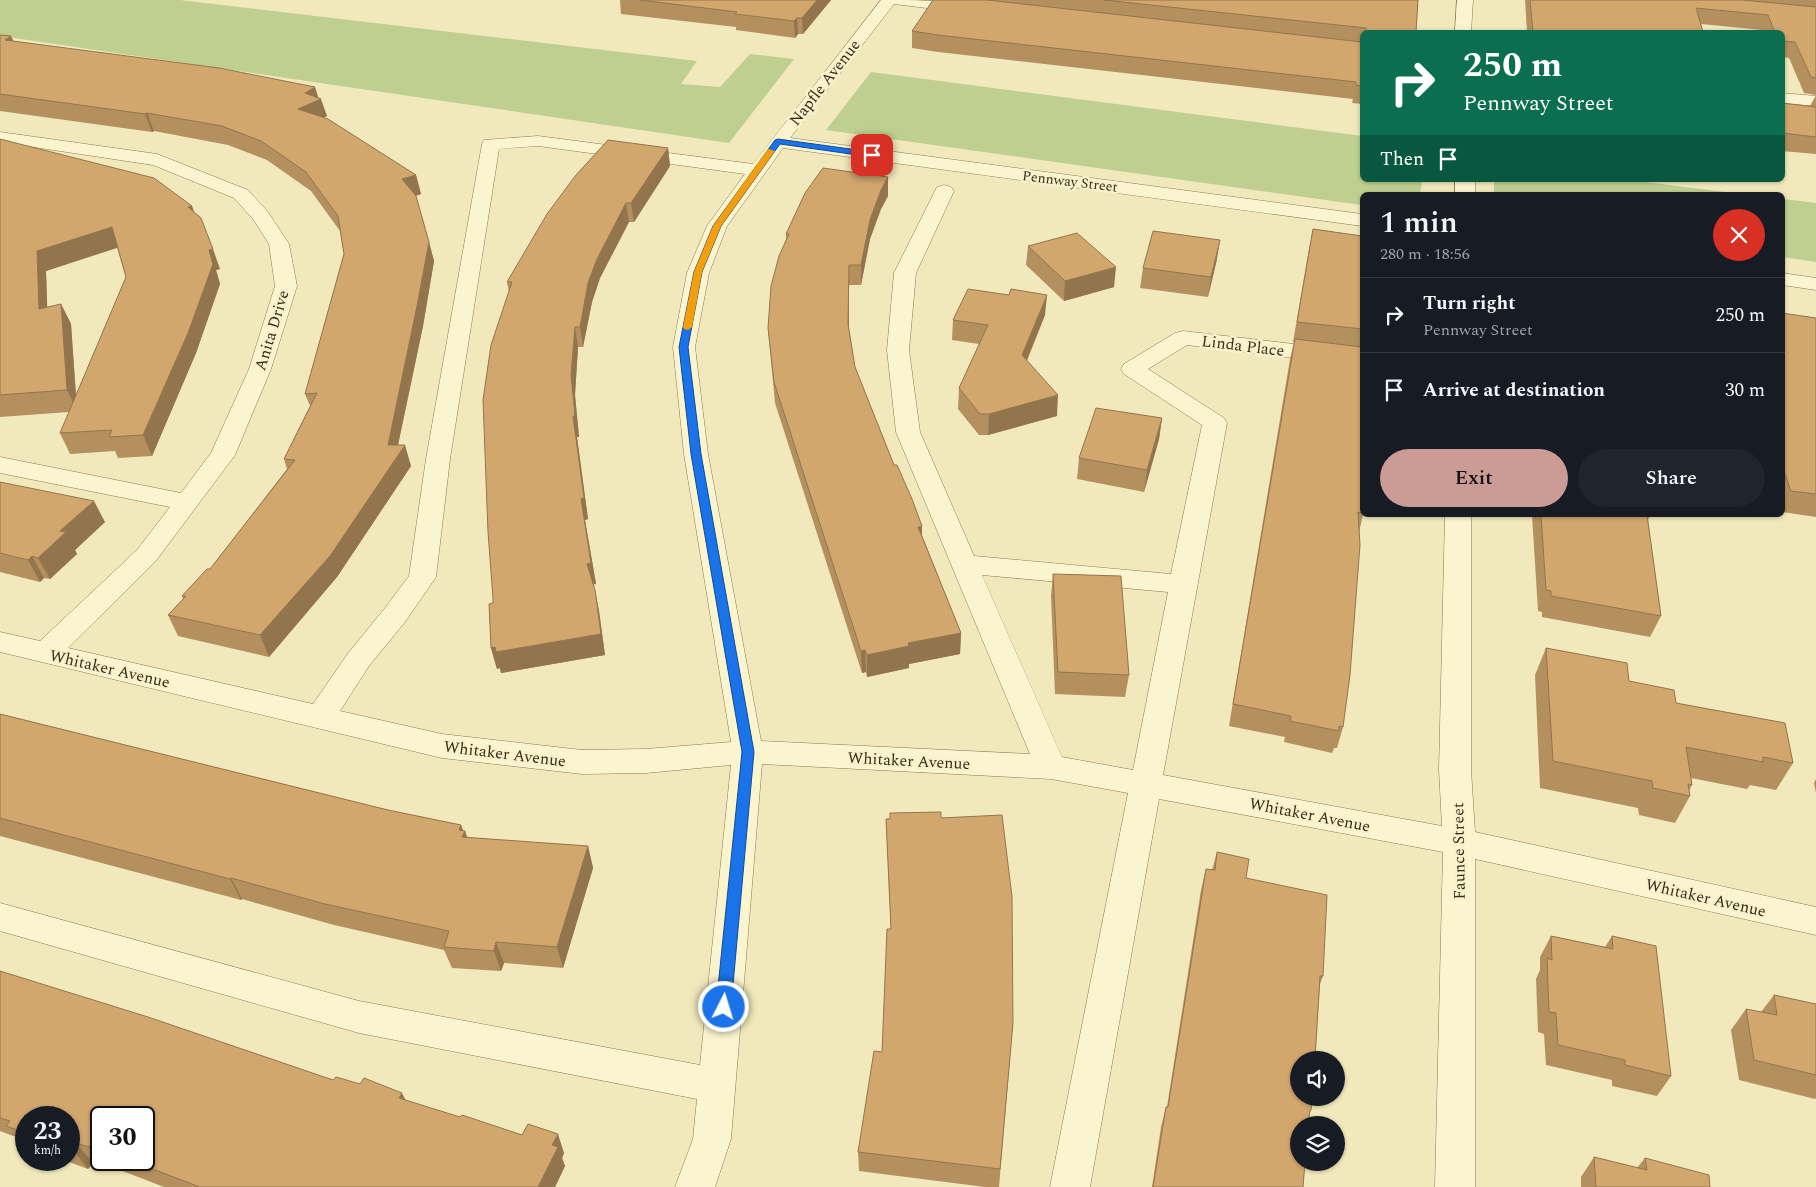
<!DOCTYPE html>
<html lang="en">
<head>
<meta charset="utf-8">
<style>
  :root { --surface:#171b24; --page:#20242c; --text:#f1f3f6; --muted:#9ea1a6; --line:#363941; --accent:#cb9c96 }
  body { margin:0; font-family:Spectral,serif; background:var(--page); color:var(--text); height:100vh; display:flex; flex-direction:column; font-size:19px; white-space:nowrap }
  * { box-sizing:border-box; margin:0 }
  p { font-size:16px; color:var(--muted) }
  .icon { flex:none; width:28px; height:28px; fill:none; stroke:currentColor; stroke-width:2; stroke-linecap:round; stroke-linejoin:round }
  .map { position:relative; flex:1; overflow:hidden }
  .panel { position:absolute; left:1360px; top:192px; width:425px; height:325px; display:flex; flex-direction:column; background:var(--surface); border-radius:8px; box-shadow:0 1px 4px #0004 }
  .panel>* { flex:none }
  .guide { position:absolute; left:1360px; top:30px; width:425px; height:152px; border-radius:8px; box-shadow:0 1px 4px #0004; background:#0b6e4f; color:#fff; overflow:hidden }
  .controls { position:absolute; left:1290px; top:1051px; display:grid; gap:10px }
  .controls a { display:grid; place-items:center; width:55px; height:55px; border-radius:50%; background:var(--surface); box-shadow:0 1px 4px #0004; font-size:25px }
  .speed { position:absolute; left:15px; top:1106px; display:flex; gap:10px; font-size:25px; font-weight:700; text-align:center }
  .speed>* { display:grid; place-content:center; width:65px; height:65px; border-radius:50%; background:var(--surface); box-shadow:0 1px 4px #0004; line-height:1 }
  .speed small { font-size:12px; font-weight:400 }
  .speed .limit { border:2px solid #111; border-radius:8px; background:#fff; color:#111 }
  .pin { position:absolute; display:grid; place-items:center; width:42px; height:42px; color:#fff; margin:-21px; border-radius:10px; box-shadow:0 2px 8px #0006 }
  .me { position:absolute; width:55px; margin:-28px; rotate:5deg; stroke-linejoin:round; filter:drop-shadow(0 0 4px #0008) }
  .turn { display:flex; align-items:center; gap:18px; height:105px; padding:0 20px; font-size:22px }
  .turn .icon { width:65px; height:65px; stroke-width:2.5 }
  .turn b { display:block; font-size:35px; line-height:42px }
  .then { display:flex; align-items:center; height:48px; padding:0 20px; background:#0003; gap:10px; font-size:19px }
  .round { display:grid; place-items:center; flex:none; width:52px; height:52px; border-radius:26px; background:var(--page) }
  .head { display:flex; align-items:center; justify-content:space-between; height:85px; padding:0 20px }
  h1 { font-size:30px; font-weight:600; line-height:38px }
  .button { display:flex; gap:10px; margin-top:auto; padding:10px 20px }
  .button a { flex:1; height:58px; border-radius:30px; background:var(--accent); color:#111; font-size:20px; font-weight:600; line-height:58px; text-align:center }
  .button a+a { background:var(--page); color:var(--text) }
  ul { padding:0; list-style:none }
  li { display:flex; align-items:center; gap:15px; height:75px; padding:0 20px; border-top:1px solid var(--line) }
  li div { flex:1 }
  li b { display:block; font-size:19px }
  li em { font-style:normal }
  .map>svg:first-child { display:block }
  .green { fill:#becf8f }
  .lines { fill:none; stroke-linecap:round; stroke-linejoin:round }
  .minor-casing { stroke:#897854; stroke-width:1 }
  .minor { fill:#fbf5cf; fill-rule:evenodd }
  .wall { fill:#b5905f; fill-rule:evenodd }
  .shaded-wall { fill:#93754d }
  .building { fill:#d2a76e; stroke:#93754d }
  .route { fill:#1a73e8; stroke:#114b97 }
  .slow { fill:#f59e0b }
  .labels { text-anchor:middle; stroke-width:5; stroke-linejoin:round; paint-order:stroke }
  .far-street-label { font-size:14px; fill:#372c1a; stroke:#f8f2cb }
  .street-label { font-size:16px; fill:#372c1a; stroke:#f8f2cb }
</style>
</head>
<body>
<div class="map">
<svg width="1816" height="1187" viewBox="0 0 1816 1187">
  <rect width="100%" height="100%" fill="#f1e9bb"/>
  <!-- green -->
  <g class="green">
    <path d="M0,0H180L697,61L681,84L720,87L750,54L794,59L729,143L0,36Z"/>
    <path d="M871,72L1362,136V180H1422L1420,195H1362V205L826,130Z"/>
    <path d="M1494,180H1629L1749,195H1494Z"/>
    <path d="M1783,199L1816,203V262L1783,257Z"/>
  </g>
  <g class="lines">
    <defs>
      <g id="minor">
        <path d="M881,0C911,0 944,0 974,5L976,8L974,11L968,13L894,4L790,138L1362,214V226L783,148L727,226L709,273L695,347L708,454L761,741L1030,754L896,432L887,350L894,273L937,187L944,185L951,187L954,191L916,273L909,350L920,432L974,556L1171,574L1202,425L1124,374L1121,369L1124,364L1175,333L1183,331L1362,352V366L1187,345L1148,369L1224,418L1227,423L1163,775L1442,826L1439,770L1445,515H1471V770L1475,832L1816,907V935L1475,859V1187H1435L1443,852L1159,799L1090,1187H1050L1128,793L1051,779L762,764L731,1139L715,1187H675L693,1139L697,1099L359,1033L0,931V903L359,1001L700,1065L731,765L646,773L582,774L442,758L0,652V632L40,641L137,550L170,507L0,473V457L181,493L211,453L249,369L275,286L269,244L253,219L234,198L153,165L0,142V132L157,154L248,190L268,212L289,244L297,286L271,369L235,455L155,562L68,648L313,704L349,652L385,608L409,576L426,459L482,144L484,140L538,136L753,164ZM538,146L745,174L707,226L687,273L673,347L684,454L731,742L646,749L582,750L442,734L340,711L369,666L405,622L436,577L450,459L499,149ZM982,575L1168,592L1133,770L1062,757Z"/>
        <path d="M1457,0H1473L1471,32H1455Z"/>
        <path d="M1782,93L1816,96V106L1782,103Z"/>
        <rect x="1455" y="180" width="20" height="15"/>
        <path d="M1782,273L1816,278V290L1782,285Z"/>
      </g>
    </defs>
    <!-- minor casing -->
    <use href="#minor" class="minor-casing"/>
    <!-- minor -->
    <use href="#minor" class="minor"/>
  </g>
  <!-- wall -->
  <g class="wall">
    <path d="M620,0H831L803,34H798L795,38L736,30V27L621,14Z"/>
    <path d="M933,0H1418L1416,32H1362V104L1352,103L1353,99L938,52L912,48V31Z"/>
    <path d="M1525,0H1816V154L1782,151V103L1810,106L1816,95L1804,93L1789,58L1782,57V32H1763L1762,30L1701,24L1703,32H1527Z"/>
    <path d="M0,35L11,36L13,41L315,87L318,97L327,116L324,118L416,175L421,194L416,196L434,261L423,326L398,445L411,466L337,577L269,657L178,636L168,615L183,599L182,596L210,569L287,469L284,459L310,406L305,394L344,254L340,231L311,191L267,160L228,145L154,131L152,132L0,111Z"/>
    <path d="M0,139L194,212L220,269L216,270L220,284L196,353L152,456L118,458L115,451L70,454L60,433L69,412L0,417ZM117,247L126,277L76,395L71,324L61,304L47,307L46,271Z"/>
    <path d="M668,148L670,166L634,222H629L600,278L592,302L583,347H578L575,395L579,437H577L588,519L585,520L596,584H593L599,611L605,655L501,673L500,668L497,669L491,648L509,292L507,282Z"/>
    <path d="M888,177V196L881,209L870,239L861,285H849V329L855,367L961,633L960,654L909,664V668L867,677L866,672L862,673L775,403L768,328L786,240V234Z"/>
    <path d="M1313,229L1362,236V515H1363L1359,532L1343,727L1337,748H1334L1332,753L1284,742L1285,737L1229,726L1290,359L1294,342H1293L1309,249Z"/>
    <path d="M1028,246L1114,287L1064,301L1026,265Z"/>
    <path d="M1217,259L1208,297L1140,288L1143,268Z"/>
    <path d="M1782,313L1816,318V517L1782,512Z"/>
    <path d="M1045,315L1027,361L1057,416L988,435H979L958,409L959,388L979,344L952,340L953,320Z"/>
    <path d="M1162,418L1159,439L1144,492L1077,479L1079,458Z"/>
    <path d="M0,482L105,522L75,550L77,554L50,579L44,578L40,582L0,572Z"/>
    <path d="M1532,515H1650L1648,520L1661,616L1650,637L1542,617V612L1538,611Z"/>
    <path d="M1053,574L1129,675L1125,697L1055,694L1051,596Z"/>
    <path d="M1546,648L1629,681L1676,703L1793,763L1776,790L1750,785L1747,789L1691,778L1692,785L1689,791L1690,796L1675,823L1639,815L1638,808L1540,788L1535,675Z"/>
    <path d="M0,714L388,810L461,825L463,830L465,831L467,838L588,846L593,868L563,968L504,963L501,971L452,968L444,950L334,925L242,899L241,900L0,836Z"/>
    <path d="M1816,779V793L1814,783Z"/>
    <path d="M941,818L1013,1023L999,1187H985L859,1171L858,1152L882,1052L891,929L886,819Z"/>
    <path d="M1217,852L1246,878L1323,976L1320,984L1311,1110L1309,1116L1303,1187H1152L1161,1127L1166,1107H1167L1201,890L1206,869L1212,870Z"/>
    <path d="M1551,936L1605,947L1612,936L1671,1076L1657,1096L1612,1086V1080L1546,1065L1544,1034L1538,1032L1536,979L1540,970V957Z"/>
    <path d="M0,971L333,1080L405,1100L564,1153L562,1158L565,1166L555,1187H164L107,1165L105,1167L93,1163L88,1169L64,1160H69V1118H26V1147L23,1146L16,1137L0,1131ZM101,1118L144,1160H101Z"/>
    <path d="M1774,995L1816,1075V1098L1815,1099L1739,1080L1731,1030L1746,1009L1761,1012Z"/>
    <path d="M1594,1157L1637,1168L1645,1158L1710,1187H1581V1177Z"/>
  </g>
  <!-- shaded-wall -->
  <g class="shaded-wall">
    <path d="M817,0H831L803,34L802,18Z"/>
    <path d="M797,18L798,34L795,38L794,21Z"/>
    <path d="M11,36L19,54L5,40Z"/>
    <path d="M315,87L319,100L321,99L327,116L304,127L298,109L305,93Z"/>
    <path d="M147,113L154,131L152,132L145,114Z"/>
    <path d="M668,148L670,166L634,222L631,203Z"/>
    <path d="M416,175L421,194L407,198L402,179Z"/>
    <path d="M888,177V196L881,209L870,239L861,285V265L870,220L881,190Z"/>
    <path d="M626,203L629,222L600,278L592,302L583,347L580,327L588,283L597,259Z"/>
    <path d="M192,206L199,225L188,207Z"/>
    <path d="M112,227L120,247L46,271L48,329L39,309L37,251Z"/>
    <path d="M1220,240L1217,259L1208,297L1211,277Z"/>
    <path d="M429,242L434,261L423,326L395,459L405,445L411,466L337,577L269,657L260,635L388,445Z"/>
    <path d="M213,249L220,269L216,270L220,284L196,353L152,456L143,435L209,250Z"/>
    <path d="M849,265V345L848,324Z"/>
    <path d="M1116,267L1114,287L1064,301L1065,281Z"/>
    <path d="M1047,295L1045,315L1020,376L1022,355Z"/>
    <path d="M61,304L71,324L77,411L67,390Z"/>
    <path d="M575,327L578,347L575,395L579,437H577L588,519L585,520L596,584L591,585L587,564L573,416L571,375Z"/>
    <path d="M1058,395L1057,416L988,435L989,414Z"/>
    <path d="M1162,418L1159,439L1144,492L1147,470Z"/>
    <path d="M94,501L105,522L75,550L77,554L50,579L38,558L60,531Z"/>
    <path d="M922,526V548L918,527Z"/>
    <path d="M32,556L44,578L40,582L28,560Z"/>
    <path d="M595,590L599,611L605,655L501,673L500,668L497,669L491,648Z"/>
    <path d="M961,633L960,654L909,664V668L867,677V655L908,643Z"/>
    <path d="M865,650L866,672L862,673L861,651Z"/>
    <path d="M461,825L464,834L465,831L472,852L469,859L459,830Z"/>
    <path d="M588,846L593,868L563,968L557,947Z"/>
    <path d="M231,878L242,899L241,900L230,879Z"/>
    <path d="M496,942L504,963L501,971L494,951Z"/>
    <path d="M402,1093L412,1113L399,1098Z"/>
    <path d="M558,1134L564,1153L562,1158L565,1166L555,1187H538L552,1145Z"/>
    <path d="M76,1143L93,1163L88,1169L72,1149Z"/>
    <path d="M91,1145L101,1158V1160H103L107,1165L105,1167L89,1147Z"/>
  </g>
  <!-- building -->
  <g class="building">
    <path d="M640,0H817L802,18H797L794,21L735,14L737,12Z"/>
    <path d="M933,0H987L1362,42V86L1356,85V82L938,35L912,31Z"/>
    <path d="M1104,0H1418L1416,32H1366V28Z"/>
    <path d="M1530,0H1742L1816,7V78L1811,77L1795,42L1782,41V32H1775L1768,15L1696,8L1703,32H1533Z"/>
    <path d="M0,35L11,36L5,40L219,68L315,87L305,93L321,99L298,109L328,119L416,175L402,179L416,196L429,242L417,306L388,445H405L330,556L260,635L168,615L186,596H182L207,569H210L295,460L284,459L317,393L305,394L344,254L338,216L306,172L261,141L222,126L147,113L145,114L0,94Z"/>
    <path d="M1782,103L1816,107V137L1782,133Z"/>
    <path d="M0,139L154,178L192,206L188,207L201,218L213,249L209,250L213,264L188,333L143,435L109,437L112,430L60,433L126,277L112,227L37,251L39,309L61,304L67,390L0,395Z"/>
    <path d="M608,140L668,148L631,203H626L597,259L588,283L580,327H575L571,375L575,416H573L584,498L581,499L591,563L587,564L595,590L601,634L496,652L495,647L491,648L489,604L493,603V598L488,532L483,400L491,345L512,282H507L547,214L576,175Z"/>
    <path d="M823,168L888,177L881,190L870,220L861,265H849L848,324L855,367L894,465H897L912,499L922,526L918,527L961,633L908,643L909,646L867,655L865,650L861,651L774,382L768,328L771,286L779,256L789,234H786L805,193Z"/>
    <path d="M1313,229L1362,236V329L1297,322Z"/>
    <path d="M1153,231L1220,240L1211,277L1143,268Z"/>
    <path d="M1077,233L1116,267L1065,281L1028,246Z"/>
    <path d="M968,289L1009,295L1011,289L1047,295L1022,355L1058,395L989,414H980L959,388L988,325L953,320Z"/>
    <path d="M1782,313L1816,318V494L1791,491L1782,465Z"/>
    <path d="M1295,339L1362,347V513L1358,512L1360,545L1350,675L1343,727L1339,726V731L1290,721L1291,716L1233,704Z"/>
    <path d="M1096,408L1162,418L1147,470L1079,458Z"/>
    <path d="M0,482L94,501L60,531L66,532L38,558L32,556L28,560L0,553Z"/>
    <path d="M1541,515H1647L1661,616L1551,596V591L1546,590Z"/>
    <path d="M1053,574L1121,576L1129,675L1058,672Z"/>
    <path d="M1546,648L1627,663L1629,681L1674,690L1676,703L1785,723L1793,763L1763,757V762L1686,747L1692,785L1688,784L1690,796L1653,788L1652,781L1553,761Z"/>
    <path d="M0,714L388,810L461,825L459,830L465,831L462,837L588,846L557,947L496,942L494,951L444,947L449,931L325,904L231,878L230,879L0,818Z"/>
    <path d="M941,812V818L1002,815L1012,897L1013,1023L1000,1169L858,1152L874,1051L882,1052L887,929H891L886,819H890V813Z"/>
    <path d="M1217,852L1249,859L1246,878L1327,895L1323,976H1320L1315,1060H1299V1098H1312L1311,1110H1310L1308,1125H1299V1162H1305L1303,1187H1153L1166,1107H1168L1206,869L1215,870Z"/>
    <path d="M1551,936L1613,949L1612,936L1656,946L1671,1076L1625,1065V1060L1558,1045L1556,1013L1549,1012L1547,958L1552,960Z"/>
    <path d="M0,971L148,1017L333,1080L336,1077L360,1084L364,1078L402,1093L399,1098L460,1117L462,1115L522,1135L528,1124L558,1134L552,1145L558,1147L538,1187H200L129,1160H144V1118H101V1149L91,1145L89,1147L76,1143L72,1149L69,1148V1118H26V1133L6,1126L10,1121L0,1118Z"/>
    <path d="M1774,995L1816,1004V1075L1754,1060L1746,1009L1777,1015Z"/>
    <path d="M1594,1157L1647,1170L1645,1158L1709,1175L1710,1187H1596Z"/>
  </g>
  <!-- route -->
  <path class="route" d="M778,139L872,152L875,155L872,157L780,144L721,226L702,272L688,347L701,454L754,752L731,1007L729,1011L724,1013L719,1011L716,1007L742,752L691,454L679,347L694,272L713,226L775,140Z"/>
  <!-- slow -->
  <path class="slow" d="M768,149L775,151L721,226L702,272L692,327L688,330L684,329L683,327L694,272L713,226Z"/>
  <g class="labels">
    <!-- far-street labels -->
    <g class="far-street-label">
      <text transform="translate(1070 181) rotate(7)" y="5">Pennway Street</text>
    </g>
    <!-- street labels -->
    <g class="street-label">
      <text transform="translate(824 82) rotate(-52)" y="6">Napfle Avenue</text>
      <text transform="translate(271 330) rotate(-73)" y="6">Anita Drive</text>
      <text transform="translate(1243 345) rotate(7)" y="6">Linda Place</text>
      <text transform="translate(110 668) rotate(13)" y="6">Whitaker Avenue</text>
      <text transform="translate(505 753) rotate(7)" y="6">Whitaker Avenue</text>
      <text transform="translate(909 760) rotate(3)" y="6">Whitaker Avenue</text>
      <text transform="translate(1310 814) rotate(11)" y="6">Whitaker Avenue</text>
      <text transform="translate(1458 851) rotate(-91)" y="6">Faunce Street</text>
      <text transform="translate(1706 897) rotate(13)" y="6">Whitaker Avenue</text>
    </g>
  </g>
</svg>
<div class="controls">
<a><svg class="icon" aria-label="sound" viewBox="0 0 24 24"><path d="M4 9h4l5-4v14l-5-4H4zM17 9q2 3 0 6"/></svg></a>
<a><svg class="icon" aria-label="layers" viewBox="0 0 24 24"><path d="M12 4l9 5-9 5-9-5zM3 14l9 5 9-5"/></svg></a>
</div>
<div class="speed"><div>23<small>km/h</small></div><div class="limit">30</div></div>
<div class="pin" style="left:872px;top:155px;background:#d93025"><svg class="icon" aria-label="arrive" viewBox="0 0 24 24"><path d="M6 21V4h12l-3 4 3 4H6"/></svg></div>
<svg class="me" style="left:724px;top:1007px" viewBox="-20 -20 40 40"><circle r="17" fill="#1a73e8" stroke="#fff" stroke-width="3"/><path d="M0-11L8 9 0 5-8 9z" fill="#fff"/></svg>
<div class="guide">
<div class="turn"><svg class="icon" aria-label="right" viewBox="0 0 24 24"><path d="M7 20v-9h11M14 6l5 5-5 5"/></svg><div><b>250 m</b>Pennway Street</div></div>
<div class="then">Then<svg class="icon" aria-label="arrive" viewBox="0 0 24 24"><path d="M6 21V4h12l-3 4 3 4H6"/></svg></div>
</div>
<section class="panel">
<div class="head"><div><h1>1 min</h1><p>280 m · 18:56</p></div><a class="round" style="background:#d93025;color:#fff"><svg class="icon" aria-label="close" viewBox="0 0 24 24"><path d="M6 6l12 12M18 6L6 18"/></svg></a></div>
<ul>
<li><svg class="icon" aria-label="right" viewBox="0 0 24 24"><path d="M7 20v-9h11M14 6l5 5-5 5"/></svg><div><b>Turn right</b><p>Pennway Street</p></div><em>250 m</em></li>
<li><svg class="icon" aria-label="arrive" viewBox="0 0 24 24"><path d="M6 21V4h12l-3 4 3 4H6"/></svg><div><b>Arrive at destination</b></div><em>30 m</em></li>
</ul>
<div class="button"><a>Exit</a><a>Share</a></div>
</section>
</div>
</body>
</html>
